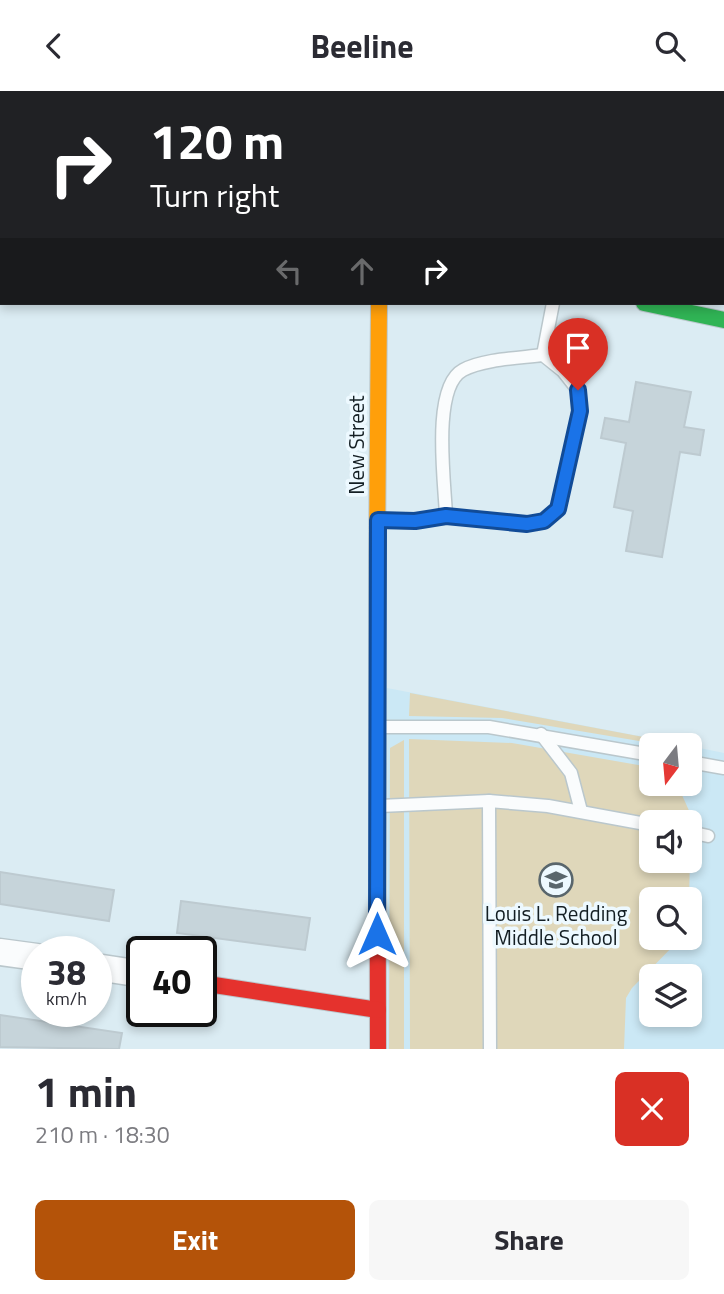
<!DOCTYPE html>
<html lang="en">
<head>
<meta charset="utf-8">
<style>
  :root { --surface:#fff; --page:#f7f7f7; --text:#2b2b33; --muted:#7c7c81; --accent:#b45309 }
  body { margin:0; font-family:"Titillium Web",sans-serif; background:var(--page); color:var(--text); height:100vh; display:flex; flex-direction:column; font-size:26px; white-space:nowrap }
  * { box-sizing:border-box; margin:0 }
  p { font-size:23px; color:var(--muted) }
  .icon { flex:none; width:38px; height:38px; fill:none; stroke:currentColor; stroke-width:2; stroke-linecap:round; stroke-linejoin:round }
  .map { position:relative; height:958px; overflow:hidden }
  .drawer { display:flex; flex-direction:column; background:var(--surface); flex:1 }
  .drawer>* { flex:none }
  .guide { position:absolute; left:0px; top:0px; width:724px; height:214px; box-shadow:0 4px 10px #0003; background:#202124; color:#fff; overflow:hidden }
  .needle { width:46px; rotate:196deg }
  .buttons { position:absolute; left:639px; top:642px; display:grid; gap:14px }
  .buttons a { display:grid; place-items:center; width:63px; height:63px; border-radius:10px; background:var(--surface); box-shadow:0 4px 10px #0003; font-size:35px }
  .speed { position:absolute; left:21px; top:845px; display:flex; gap:14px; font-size:35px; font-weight:700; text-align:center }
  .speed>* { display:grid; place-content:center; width:91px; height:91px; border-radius:50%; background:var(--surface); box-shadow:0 4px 10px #0003; line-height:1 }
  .speed small { font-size:18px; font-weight:400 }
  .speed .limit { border:4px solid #111; border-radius:10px; background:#fff; color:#111 }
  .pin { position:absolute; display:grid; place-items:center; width:60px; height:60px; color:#fff; margin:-72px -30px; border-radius:50% 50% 50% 0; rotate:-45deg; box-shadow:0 0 7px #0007 }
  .pin .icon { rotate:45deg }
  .me { position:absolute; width:77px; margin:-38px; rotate:0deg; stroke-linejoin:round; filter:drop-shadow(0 0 5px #0008) }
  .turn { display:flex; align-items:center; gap:24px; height:147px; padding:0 35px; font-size:32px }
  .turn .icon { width:91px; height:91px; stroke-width:2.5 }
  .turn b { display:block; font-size:49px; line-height:60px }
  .lanes { display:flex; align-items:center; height:66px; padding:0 35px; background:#0003; justify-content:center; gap:35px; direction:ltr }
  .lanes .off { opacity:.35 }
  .round { display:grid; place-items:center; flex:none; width:74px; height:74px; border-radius:10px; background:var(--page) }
  .overview { display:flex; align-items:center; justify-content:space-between; height:119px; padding:0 35px }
  h1 { font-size:42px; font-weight:700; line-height:52px }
  .action { display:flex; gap:14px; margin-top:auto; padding:14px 35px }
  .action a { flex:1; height:80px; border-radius:10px; background:var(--accent); color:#fff; font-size:28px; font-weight:700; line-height:80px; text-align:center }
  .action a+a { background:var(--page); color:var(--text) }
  header { display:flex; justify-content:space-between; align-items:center; height:91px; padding:0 35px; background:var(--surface); font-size:32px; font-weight:700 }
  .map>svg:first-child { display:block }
  .built { fill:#cbe8f5; fill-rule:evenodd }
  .green { fill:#dfd7ba; fill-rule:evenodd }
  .building { fill:#c6d4da; stroke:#bdcad0; stroke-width:2 }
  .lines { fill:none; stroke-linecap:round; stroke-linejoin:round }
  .lane-casing { stroke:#bac7cc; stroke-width:15 }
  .street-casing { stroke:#bac7cc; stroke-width:29 }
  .fast-casing { stroke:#bac7cc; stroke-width:18 }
  .slow-casing { stroke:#bac7cc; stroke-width:18 }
  .jam-casing { stroke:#bac7cc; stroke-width:18 }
  .lane { stroke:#fafcfd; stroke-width:12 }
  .street { stroke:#fafcfd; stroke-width:26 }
  .fast { stroke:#30b455; stroke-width:16 }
  .slow { stroke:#ff9f0a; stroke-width:16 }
  .jam { stroke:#e5322d; stroke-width:16 }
  .route-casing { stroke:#114b97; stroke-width:18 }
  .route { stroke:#1a73e8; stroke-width:12 }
  .labels { text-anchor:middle; stroke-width:7; stroke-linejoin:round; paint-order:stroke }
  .street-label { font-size:21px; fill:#131e23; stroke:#edf9ff }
  .poi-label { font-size:21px; fill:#131e23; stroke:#edf9ff }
</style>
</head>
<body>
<header><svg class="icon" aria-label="back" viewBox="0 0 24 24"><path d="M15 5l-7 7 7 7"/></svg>Beeline<svg class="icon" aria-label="search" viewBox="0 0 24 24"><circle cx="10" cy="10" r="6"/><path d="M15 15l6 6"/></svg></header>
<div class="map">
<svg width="724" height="958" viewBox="0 0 724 958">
  <rect width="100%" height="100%" fill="#dbecf3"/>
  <!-- built -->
  <g class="built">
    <path d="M0,0H724V153L723,2H2V19Z"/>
    <path d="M387,597L686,654H651V693H690V655L724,662V958H388ZM651,732H690V770H651ZM651,808H690V847H651ZM651,886H690V924H651Z"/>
  </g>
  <!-- green -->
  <g class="green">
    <path d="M410,602L686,654H663L502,627L409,625Z"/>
    <path d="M409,648L512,652L644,675L651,677V693H677L691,724L689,808H651V847H681L632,897L626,907L624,958H410ZM651,732H690V770H651Z"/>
    <path d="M404,649V958H389L390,657Z"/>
  </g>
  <!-- building -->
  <g class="building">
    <path d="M636,291L691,301L684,336L704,339L700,364L680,361L662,466L626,460L633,420L614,416L626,352L601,347L605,327L629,331Z"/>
    <path d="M0,781L114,799L109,830L0,813Z"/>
    <path d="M181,810L310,827L305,859L177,842Z"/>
    <path d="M0,924L122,942L119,958L0,956Z"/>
  </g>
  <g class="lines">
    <defs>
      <g id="lane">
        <path d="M120,0L128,2"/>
        <path d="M703,0V2"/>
        <path d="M383,2V0"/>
        <path d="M543,264L553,212"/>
        <path d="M381,430L415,431L446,425L527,433L544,430L558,418L580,320L578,299L563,280L543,264C520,267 483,268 463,279C431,296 445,393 446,425"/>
        <path d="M381,636H489L651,664"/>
        <path d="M541,643L571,682L581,720"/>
        <path d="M690,671L724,677"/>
        <path d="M489,710L490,958"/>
        <path d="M380,715L489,710L548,715L651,734"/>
        <path d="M690,741L708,745"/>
      </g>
      <g id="street">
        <path d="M0,861L37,866"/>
        <path d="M96,876L142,883"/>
      </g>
      <path id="fast" d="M644,212L724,229"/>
      <path id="slow" d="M377,463L379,212"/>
      <g id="jam">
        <path d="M0,77L2,78"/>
        <path d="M377,463L378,958"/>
        <path d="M201,892L378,919"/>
      </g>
    </defs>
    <!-- lane casing -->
    <use href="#lane" class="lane-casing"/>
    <!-- street casing -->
    <use href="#street" class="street-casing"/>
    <!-- fast casing -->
    <use href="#fast" class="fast-casing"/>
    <!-- slow casing -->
    <use href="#slow" class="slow-casing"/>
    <!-- jam casing -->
    <use href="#jam" class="jam-casing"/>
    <!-- lane -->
    <use href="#lane" class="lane"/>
    <!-- street -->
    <use href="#street" class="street"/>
    <!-- fast -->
    <use href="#fast" class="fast"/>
    <!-- slow -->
    <use href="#slow" class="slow"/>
    <!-- jam -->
    <use href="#jam" class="jam"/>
  </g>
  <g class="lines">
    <defs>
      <path id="route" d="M377,843L378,429L415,430L446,425L527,433L544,430L558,418L580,320L578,299"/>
    </defs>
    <!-- route casing -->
    <use href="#route" class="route-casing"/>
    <!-- route -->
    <use href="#route" class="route"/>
  </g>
  <!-- icons -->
  <defs>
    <symbol id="school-ring" viewBox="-11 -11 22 22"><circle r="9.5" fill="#edf9ff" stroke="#59666c" stroke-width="1.5"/><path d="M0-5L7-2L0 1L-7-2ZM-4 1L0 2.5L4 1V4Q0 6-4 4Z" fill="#59666c"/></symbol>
  </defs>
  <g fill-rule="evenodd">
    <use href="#school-ring" x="537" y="770" width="38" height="38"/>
  </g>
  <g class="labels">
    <!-- street labels -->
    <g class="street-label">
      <text transform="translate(357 354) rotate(-90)" y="7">New Street</text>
    </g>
    <!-- poi labels -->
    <g class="poi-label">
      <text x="556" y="830">Louis L. Redding<tspan x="556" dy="24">Middle School</tspan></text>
    </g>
  </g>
</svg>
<div class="buttons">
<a><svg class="needle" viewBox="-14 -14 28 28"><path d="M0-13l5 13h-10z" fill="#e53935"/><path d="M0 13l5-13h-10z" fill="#7c7c81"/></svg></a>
<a><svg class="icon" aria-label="sound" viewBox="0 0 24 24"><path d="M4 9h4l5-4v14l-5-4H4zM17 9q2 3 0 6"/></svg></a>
<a><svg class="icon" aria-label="search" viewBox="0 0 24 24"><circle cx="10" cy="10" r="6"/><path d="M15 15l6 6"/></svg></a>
<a><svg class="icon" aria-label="layers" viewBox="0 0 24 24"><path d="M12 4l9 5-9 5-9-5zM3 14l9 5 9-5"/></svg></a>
</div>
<div class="speed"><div>38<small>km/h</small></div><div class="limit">40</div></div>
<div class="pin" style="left:578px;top:299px;background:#d93025"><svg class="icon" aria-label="arrive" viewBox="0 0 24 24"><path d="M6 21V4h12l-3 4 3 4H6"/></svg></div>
<svg class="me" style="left:377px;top:843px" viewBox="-20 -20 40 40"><path d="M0-17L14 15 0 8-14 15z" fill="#1a73e8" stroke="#fff" stroke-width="4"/></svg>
<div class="guide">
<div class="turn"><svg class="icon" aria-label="right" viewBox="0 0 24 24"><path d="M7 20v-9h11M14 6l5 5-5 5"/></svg><div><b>120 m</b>Turn right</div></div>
<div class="lanes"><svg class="icon off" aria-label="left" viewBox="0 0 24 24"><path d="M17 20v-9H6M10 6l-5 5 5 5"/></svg><svg class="icon off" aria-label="ahead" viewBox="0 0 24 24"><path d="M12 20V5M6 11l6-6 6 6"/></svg><svg class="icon" aria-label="right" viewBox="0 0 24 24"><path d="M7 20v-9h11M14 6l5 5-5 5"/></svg></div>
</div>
</div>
<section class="drawer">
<div class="overview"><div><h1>1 min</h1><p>210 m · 18:30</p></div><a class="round" style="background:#d93025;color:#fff"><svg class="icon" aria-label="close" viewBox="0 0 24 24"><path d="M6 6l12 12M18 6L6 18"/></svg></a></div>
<div class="action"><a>Exit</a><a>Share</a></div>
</section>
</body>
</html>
